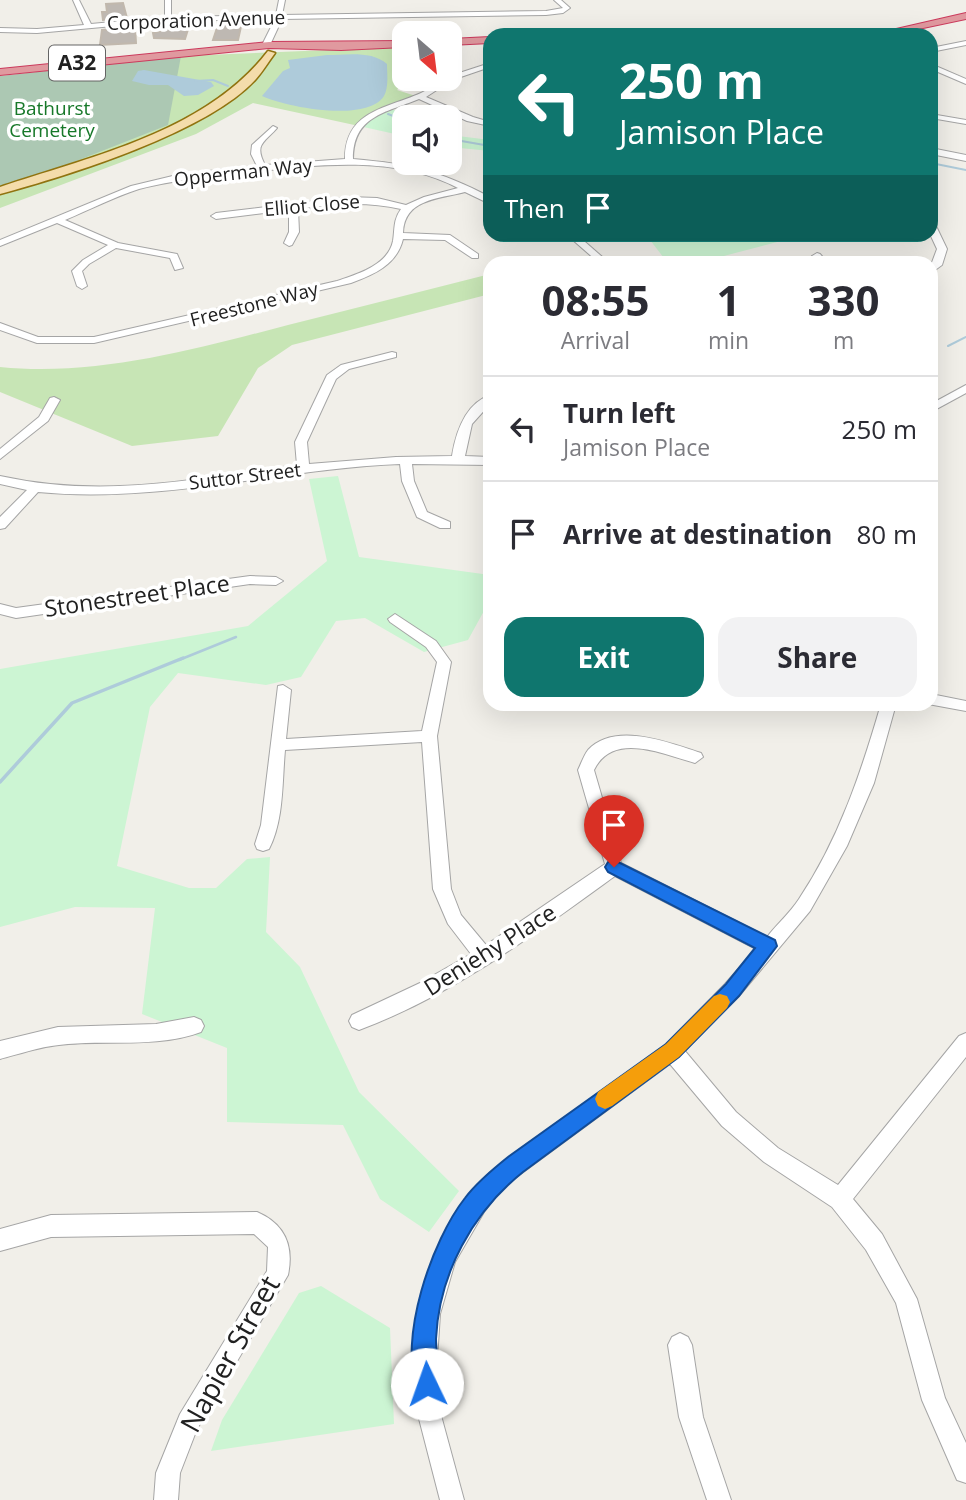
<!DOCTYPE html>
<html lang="en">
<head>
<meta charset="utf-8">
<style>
  :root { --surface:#fff; --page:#f2f2f3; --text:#2b2b33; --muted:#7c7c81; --line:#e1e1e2; --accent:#0f766e }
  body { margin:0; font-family:"Open Sans",sans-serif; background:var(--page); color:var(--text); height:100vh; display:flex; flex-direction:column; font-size:26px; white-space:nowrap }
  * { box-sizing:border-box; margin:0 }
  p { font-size:23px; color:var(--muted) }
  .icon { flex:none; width:38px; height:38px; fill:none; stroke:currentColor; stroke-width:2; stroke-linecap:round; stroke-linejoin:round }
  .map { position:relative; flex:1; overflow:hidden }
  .drawer { position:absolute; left:483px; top:256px; width:455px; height:455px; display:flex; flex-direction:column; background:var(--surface); border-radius:21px; box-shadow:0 7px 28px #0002 }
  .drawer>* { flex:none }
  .banner { position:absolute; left:483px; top:28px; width:455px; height:214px; border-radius:21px; box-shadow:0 7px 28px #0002; background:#0f766e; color:#fff; overflow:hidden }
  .needle { width:46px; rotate:152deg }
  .buttons { position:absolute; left:392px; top:21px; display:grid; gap:14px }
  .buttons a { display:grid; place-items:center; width:70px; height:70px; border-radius:14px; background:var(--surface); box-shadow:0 7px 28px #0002; font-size:35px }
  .pin { position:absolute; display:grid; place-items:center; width:60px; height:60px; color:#fff; margin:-72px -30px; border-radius:50% 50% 50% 0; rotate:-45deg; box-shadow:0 0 7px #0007 }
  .pin .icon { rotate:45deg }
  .me { position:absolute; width:77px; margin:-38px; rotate:357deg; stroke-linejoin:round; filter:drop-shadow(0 0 5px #0008) }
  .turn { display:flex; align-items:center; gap:24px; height:147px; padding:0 21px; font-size:32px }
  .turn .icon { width:91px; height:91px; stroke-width:2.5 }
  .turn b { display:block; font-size:49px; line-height:60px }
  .then { display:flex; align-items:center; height:66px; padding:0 21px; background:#0003; gap:14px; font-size:26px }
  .eta { display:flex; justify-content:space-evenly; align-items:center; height:119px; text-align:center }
  .eta b { font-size:42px; font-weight:700; line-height:49px }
  .button { display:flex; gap:14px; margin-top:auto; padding:14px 21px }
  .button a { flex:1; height:80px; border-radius:21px; background:var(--accent); color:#fff; font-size:28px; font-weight:700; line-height:80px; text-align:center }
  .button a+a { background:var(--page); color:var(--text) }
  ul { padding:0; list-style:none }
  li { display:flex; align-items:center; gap:21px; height:105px; padding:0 21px; border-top:2px solid var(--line) }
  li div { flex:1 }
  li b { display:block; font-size:26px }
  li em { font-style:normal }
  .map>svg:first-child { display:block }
  .grass { fill:#c7e5b5 }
  .cemetery { fill:#acc8b3 }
  .park { fill:#ccf5d3 }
  .water { fill:#aecbda }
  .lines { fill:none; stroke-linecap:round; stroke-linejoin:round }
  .stream-far2 { stroke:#aecbda; stroke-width:2 }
  .stream-far1 { stroke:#aecbda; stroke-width:2.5 }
  .stream { stroke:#aecbda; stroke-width:3.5 }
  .building { fill:#beb8b2; stroke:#c1b8ad; stroke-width:2 }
  .minor-casing { stroke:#a5a5a5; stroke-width:2 }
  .major-casing { stroke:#90730f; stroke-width:3 }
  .highway-casing { stroke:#cb3a5c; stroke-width:2 }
  .minor { fill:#fff; fill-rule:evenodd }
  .major { fill:#f4dcab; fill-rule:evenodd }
  .highway { fill:#e0999f; fill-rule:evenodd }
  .route { fill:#1a73e8; stroke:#114b97; stroke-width:2 }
  .slow { fill:#f59e0b }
  .labels { text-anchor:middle; stroke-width:7; stroke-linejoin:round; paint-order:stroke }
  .far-street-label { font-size:19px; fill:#212121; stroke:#fff }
  .far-park-label { font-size:19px; fill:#177829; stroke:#fff }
  .shield { fill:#fff; stroke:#646464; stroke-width:2 }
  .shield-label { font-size:21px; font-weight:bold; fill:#212121 }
  .street-label { font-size:23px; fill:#212121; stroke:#fff }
  .near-street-label { font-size:28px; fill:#212121; stroke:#fff }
</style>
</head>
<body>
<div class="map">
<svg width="966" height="1500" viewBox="0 0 966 1500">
  <rect width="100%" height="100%" fill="#f1efe9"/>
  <!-- grass -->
  <g class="grass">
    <path d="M404,47V79H408L397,90L422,98L389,108L359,126L253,103L196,134L0,208V191L181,56Z"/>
    <path d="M490,274V294L292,345L258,368L218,436L132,446L0,392V367C96,377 196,349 288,325C356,308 423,291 490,274Z"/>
  </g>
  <!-- cemetery -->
  <path class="cemetery" d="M181,56L168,125L0,191V76Z"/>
  <!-- park -->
  <g class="park">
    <path d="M389,108L410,117H404V136L359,126Z"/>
    <path d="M450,135L490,140V151L450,147Z"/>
    <path d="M733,235L781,241L701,262H667L650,240L640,235Z"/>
    <path d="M338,476L359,557L490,575V600L468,640L424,652L365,618L336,621L301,677L266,685L178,673L150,707L117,866L189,888H216L247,859L270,857L266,932L300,967L359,1092L459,1191L429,1232L380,1199L343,1125L227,1122V1048L142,1014L155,908L75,907L0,927V669L248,626L327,561L309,479Z"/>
    <path d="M321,1286L390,1328L394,1424L211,1451L222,1420L299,1293Z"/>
  </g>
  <!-- water -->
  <g class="water">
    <path d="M327,55C345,55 372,50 387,64C387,74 389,87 384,96C367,123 285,107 262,96L283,71L290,68L288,60Z"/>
    <path d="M144,70L211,82L214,86L198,95L184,96L168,85H149L132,81L138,71Z"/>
  </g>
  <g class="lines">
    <!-- stream-far2 -->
    <g class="stream-far2">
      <path d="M195,81L213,80L228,86"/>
      <path d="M388,114L404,120"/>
      <path d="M450,139L490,146"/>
      <path d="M931,163L966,170"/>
      <path d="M948,346L966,337"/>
    </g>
    <!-- stream-far1 -->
    <path class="stream-far1" d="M179,660L236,637"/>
    <!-- stream -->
    <path class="stream" d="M0,782L72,703L183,658"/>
  </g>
  <!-- building -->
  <g class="building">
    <path d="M123,3L127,18L103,20L102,12H107L106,4Z"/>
    <path d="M242,22L238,40H213L218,25Z"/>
    <path d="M190,23L185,39L154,38L153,33Z"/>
    <path d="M135,27L136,43L100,45L102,30Z"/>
  </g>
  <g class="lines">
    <defs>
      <g id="minor">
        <path d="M73,0H79L91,24L165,17V0H171V17L276,15L279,0H285L282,15L546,11L563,8L554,0H561L570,8L563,13L546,15L282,19L270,45L266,47L262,45L275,19L168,21L37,33L0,32V28L37,29L84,25Z"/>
        <path d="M966,41V45L931,52V48Z"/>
        <path d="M490,63V67L452,80L426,97L473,117L490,122V126L467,121L419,99C385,113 353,116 353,159C411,164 438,170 490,197V204L465,192C438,199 404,199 403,233L450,235L478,254V258H472L445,240L403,239C397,265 373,275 351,283L94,343H37L0,330V323L38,337H94L337,281C358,274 388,265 393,241C395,229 393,220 401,209C365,201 334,204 298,209L299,232L292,245L289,246L284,243L289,232V210L216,219L211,216L216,213L348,197L377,198L406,205L424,197L458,188C393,154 315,165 244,173C209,177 173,180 139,189C114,197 89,210 65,220L118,243L177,254L183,268L175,270L170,258L116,248L89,264L82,271L87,286L82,289L77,286L72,271L83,260L108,245L57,223L0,246V240L131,186L181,174L257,166L251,154L252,145L273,126L277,128C264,143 254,144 265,165L345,159C345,111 385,109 421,93C430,89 440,79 450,79V76Z"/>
        <path d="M931,64L966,79V84L931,69Z"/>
        <path d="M931,114L966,120V124L931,118Z"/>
        <path d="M931,148L966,155V161L931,154Z"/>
        <path d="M931,223L936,226L947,249L942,265L931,273V265L937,249L930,234Z"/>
        <path d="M566,234H576L608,262H598Z"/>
        <path d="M817,253L820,254L827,262H817L812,256Z"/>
        <path d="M392,352L396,353V357L349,369L336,379L307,442L309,464L396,457L452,456C456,432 465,404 490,395V404L472,424L465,456L490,457V465L412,464L414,481L427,512L450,522V528H440L417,517L402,481L400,464C279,469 160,504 38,492L5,528L0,529V517L27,490L0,484V476C104,499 194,479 297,465L295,442L327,375L341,365Z"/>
        <path d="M966,385V393L931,412V404Z"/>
        <path d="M54,397L60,400L48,421L0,459V449L39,417L50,398Z"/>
        <path d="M250,576L276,577L283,581L276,585L250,584L16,618L0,614V604L16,608Z"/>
        <path d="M395,614L436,641L451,662L437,736L451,889L461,915L486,945L605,864L578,770C581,764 584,755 588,750C615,721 670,743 701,753L703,757L695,763C662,754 613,731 594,770L621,863L767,937C777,924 790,913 799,899C839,839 861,773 881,704H896L874,783L847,846L810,911L739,996L685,1051L736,1112L778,1148L838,1185L959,1036L966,1033V1057L853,1199L882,1234L917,1299L945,1398L966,1443V1483L957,1480L922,1400L896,1303L866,1250L832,1207L764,1162L722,1126L670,1064L503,1187L484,1212L455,1262L440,1314L436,1375L442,1419L464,1500H440L416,1407L413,1345L424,1285L452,1222L489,1173L665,1045L725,984L756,949L615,876C535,934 453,995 359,1030L352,1027L349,1021L352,1015L420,983L471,954L448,924L433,889L422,742L285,750C282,782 284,820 269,849L263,851L257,849L255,844L261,825L278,686L283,685L291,690L286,739L422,731L437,662L426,647L390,622L388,619Z"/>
        <path d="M931,694L966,701V711L928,704H931Z"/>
        <path d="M194,1017L201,1020L204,1026L201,1032C155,1049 106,1039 59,1045C39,1047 19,1054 0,1059V1041L58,1027L156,1024Z"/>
        <path d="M257,1212C285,1224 294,1246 288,1275L197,1429L180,1473L178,1500H154L156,1473L180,1414L267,1271L268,1247L254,1234L51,1237L0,1251V1229L51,1215Z"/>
        <path d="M680,1333L688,1337L692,1345L703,1417L731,1500H707L679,1417L668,1345L672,1337Z"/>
      </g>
      <path id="major" d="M268,51L275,53C269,61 263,71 256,79C208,132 70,175 0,194V187C92,156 206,132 268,51Z"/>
      <g id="highway">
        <path d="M966,13V19L890,35H870Z"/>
        <path d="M490,37V43L450,45V39Z"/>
        <path d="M404,41V47L341,50L269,48L0,75V69L269,42Z"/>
      </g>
    </defs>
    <!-- minor casing -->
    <use href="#minor" class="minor-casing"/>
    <!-- major casing -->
    <use href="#major" class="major-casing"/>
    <!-- highway casing -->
    <use href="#highway" class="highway-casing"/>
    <!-- minor -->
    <use href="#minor" class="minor"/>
    <!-- major -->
    <use href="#major" class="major"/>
    <!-- highway -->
    <use href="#highway" class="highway"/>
  </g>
  <!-- route -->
  <path class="route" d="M614,860L775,940L777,946L739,996L679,1057L523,1172C473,1212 439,1273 436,1339C436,1356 442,1375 435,1392L427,1395L418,1392C397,1340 432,1240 465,1198C477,1182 493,1169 508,1157L666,1044L726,984L755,948L608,872L605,867L608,862Z"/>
  <!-- slow -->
  <path class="slow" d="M720,994L727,996L730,1002L727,1008L679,1057L612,1106L605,1109L598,1106L595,1099L598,1092L666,1044L714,996Z"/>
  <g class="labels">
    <!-- far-street labels -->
    <g class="far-street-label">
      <text transform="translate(196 20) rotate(-2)" y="7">Corporation Avenue</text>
      <text transform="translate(243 172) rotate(-6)" y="7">Opperman Way</text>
      <text transform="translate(312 205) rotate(-5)" y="7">Elliot Close</text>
      <text transform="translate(254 304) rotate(-14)" y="7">Freestone Way</text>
      <text transform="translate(245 476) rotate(-7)" y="7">Suttor Street</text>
    </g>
    <!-- far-park labels -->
    <g class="far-park-label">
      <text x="52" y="115">Bathurst<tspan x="52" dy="22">Cemetery</tspan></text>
    </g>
    <!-- shield labels -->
    <rect class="shield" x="49" y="45.5" width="56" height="35" rx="5"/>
    <g class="shield-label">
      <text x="77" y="70">A32</text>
    </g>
    <!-- street labels -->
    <g class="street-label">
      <text transform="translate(137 596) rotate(-8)" y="8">Stonestreet Place</text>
      <text transform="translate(490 950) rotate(-32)" y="8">Deniehy Place</text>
    </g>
    <!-- near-street labels -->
    <g class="near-street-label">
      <text transform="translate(230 1354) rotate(-61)" y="10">Napier Street</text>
    </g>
  </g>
</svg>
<div class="buttons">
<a><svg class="needle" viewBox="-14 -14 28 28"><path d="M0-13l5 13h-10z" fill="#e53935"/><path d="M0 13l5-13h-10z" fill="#7c7c81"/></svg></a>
<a><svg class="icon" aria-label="sound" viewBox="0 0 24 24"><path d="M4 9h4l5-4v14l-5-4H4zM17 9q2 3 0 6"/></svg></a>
</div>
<div class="pin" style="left:614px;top:867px;background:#d93025"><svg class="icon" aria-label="arrive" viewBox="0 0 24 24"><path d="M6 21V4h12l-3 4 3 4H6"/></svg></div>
<svg class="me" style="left:427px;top:1384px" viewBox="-20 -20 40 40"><circle r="19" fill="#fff"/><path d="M0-13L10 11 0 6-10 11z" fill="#1a73e8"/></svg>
<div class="banner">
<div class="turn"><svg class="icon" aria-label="left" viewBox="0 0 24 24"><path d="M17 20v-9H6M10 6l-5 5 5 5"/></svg><div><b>250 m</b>Jamison Place</div></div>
<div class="then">Then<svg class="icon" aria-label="arrive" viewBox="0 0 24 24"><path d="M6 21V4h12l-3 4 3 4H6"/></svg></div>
</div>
<section class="drawer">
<div class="eta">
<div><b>08:55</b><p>Arrival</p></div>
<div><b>1</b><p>min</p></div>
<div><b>330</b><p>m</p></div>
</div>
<ul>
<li><svg class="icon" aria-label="left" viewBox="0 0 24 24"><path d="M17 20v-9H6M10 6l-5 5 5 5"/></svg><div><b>Turn left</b><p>Jamison Place</p></div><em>250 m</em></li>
<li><svg class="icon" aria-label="arrive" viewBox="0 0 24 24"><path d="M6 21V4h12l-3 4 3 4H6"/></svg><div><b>Arrive at destination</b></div><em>80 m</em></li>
</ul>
<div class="button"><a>Exit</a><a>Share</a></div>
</section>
</div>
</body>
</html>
